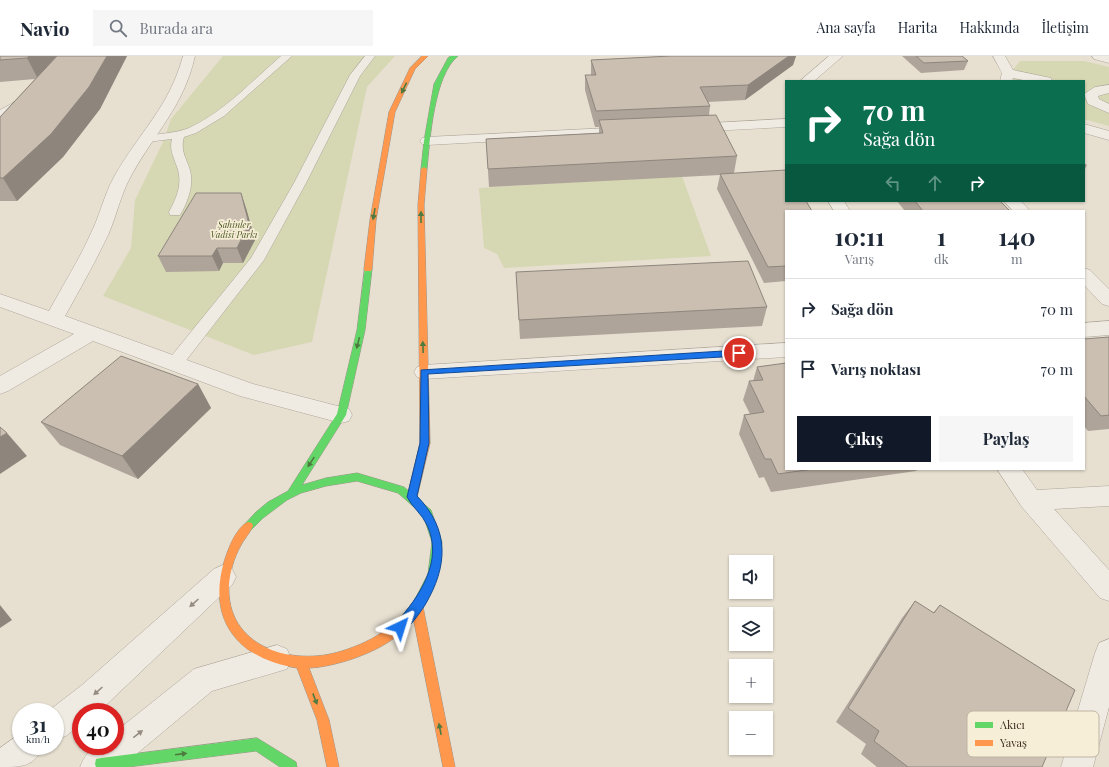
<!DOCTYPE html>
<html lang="tr">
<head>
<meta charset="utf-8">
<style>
  :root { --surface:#fff; --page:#f6f6f7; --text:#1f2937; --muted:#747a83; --line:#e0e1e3; --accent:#111827 }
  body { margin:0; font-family:"Playfair Display",serif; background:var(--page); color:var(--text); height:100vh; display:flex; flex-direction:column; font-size:15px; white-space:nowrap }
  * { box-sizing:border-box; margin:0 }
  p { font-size:13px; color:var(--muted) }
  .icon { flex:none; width:22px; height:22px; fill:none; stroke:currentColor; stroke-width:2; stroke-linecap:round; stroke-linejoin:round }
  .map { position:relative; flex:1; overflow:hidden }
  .sheet { position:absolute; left:785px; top:154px; width:300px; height:260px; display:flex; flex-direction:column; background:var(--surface); border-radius:0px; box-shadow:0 1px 3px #0004 }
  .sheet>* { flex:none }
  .top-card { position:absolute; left:785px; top:24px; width:300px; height:122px; border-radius:0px; box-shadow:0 1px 3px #0004; background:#0b6e4f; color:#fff; overflow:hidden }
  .controls { position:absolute; left:729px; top:499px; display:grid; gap:8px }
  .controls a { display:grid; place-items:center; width:44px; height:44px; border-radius:0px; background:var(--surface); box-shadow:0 1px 3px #0004; font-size:20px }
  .speed { position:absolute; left:12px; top:647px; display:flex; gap:8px; font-size:20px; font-weight:700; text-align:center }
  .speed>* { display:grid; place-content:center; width:52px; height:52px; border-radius:50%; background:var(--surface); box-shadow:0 1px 3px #0004; line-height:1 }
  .speed small { font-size:10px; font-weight:400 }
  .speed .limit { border:6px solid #d22; background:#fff; color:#111 }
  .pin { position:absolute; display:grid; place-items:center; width:34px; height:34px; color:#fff; margin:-17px; border:2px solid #fff; border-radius:50%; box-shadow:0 1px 4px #0007 }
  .me { position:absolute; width:44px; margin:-22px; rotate:41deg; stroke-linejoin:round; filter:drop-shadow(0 0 3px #0008) }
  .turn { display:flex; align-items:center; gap:14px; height:84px; padding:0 12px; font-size:18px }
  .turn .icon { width:52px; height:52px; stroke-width:2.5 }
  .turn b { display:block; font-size:28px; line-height:34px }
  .lanes { display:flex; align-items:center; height:38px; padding:0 12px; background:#0003; justify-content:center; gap:20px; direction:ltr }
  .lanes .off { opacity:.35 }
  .eta { display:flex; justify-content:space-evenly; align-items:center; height:68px; text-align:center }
  .eta b { font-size:24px; font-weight:700; line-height:28px }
  .primary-button { display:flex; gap:8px; margin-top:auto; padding:8px 12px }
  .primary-button a { flex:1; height:46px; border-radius:0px; background:var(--accent); color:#fff; font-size:16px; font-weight:700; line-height:46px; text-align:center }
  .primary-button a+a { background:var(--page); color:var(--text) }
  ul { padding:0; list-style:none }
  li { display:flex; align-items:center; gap:12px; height:60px; padding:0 12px; border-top:1px solid var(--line) }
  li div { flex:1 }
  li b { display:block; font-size:15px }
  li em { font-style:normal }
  header { display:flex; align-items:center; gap:24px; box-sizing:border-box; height:56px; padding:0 20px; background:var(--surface); border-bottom:1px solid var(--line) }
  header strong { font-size:19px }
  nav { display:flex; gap:22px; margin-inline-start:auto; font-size:14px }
  .search { width:280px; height:36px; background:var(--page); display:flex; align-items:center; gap:10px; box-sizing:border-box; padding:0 14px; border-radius:0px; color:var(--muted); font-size:15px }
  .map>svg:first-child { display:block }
  .green { fill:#d6d7b3 }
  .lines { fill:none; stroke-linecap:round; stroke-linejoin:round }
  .lane-casing { stroke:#ada599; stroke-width:1 }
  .street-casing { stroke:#ada599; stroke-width:1 }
  .fast-casing { stroke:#9c958a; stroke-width:1 }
  .slow-casing { stroke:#9c958a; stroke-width:1 }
  .lane { fill:#efebe3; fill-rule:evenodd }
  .street { fill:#efebe3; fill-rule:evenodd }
  .fast { fill:#63d668; fill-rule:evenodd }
  .slow { fill:#ff974d; fill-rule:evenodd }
  .wall { fill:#afa499 }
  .shaded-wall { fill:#8e867d }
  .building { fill:#cbbfb2; stroke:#8e867d }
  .oneway { fill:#4e7a40 }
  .oneway2 { fill:#968c82 }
  .route { fill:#1a73e8; stroke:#114b97 }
  .labels { text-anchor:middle; stroke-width:3.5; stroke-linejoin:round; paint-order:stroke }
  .far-park-label { font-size:9px; font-style:italic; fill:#4d5a26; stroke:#f7eed8 }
  .key { fill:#f7eed8; stroke:#bfb4a1; stroke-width:1 }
  .key-label { font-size:11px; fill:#3d2e20 }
</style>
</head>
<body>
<header>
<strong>Navio</strong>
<div class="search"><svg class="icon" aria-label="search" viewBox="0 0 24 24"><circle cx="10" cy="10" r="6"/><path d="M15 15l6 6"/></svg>Burada ara</div>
<nav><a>Ana sayfa</a><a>Harita</a><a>Hakkında</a><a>İletişim</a></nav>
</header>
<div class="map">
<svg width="1109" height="711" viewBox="0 0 1109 711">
  <rect width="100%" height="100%" fill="#e7e0d1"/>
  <!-- green -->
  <g class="green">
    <path d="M223,0H395L367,31L312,286L254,299L103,240L131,192L135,144L163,86L171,63Z"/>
    <path d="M1020,5H1084L1109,11V70L1084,63V25H1004Z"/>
    <path d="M682,120L711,200L504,212L497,198L484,192L479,132Z"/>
  </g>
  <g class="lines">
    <defs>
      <g id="lane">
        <path d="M281,0H292L224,60L196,77L184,81C180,94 186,102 190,114C194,129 188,146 180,159H170L169,156C177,141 183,127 177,111C174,101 169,94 172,83L147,86L141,83L143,81C158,77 174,78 189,72C224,56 252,25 281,0Z"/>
        <path d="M365,0H375L360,20L306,127L264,204L181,311L175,313L169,311L167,307L169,303L251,202L294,127L350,19Z"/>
      </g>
      <g id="street">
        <path d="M58,0H70C53,25 32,55 0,63V54C25,42 42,22 58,0Z"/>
        <path d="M183,0H195C183,52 155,76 131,120C121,138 117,158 109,177C96,205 80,233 65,260L253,328L349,353L352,359L349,365L341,367L240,340L93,285L8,335L0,338V320L74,278L0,251V238L49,255C63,229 79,204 91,177C100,159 104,139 114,121C139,76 169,52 183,0Z"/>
        <path d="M829,0H843L814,25H800Z"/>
        <path d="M993,0H1005L1013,14L1051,22L1052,25H1028L1013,22L1012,25H1000L1002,17Z"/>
        <path d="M1092,0H1109V7L1094,3Z"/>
        <path d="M1109,29V37L1098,40L1099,43L1109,48V57L1088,48L1084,38L1095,31Z"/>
        <path d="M786,63V71L691,76L686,75L684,72L686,69L691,68Z"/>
        <path d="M1084,68L1109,75V84L1084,77Z"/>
        <path d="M629,71L634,72L636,75L634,78L427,89L422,88L420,85L422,82L427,81Z"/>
        <path d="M828,145H844L850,155H834Z"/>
        <path d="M1004,145H1021L1030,155H1013Z"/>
        <path d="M1084,212L1090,214L1109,233V250L1102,248L1084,229Z"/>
        <path d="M1109,265V279L1084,281V267Z"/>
        <path d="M786,287V301L424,323L417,321L414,316L417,311L424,309Z"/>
        <path d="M997,413H1022L1037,434L1109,430V450L1054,453L1109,514V545L1100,542L1022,451Z"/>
        <path d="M223,509L232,513L236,521L232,529L104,651L96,656H81V668L66,680L55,684V656H47L82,629L214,513Z"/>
        <path d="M1109,583V651L1093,711H1061L1095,597L1099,587Z"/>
        <path d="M277,589L287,593L291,603L287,613L212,635L121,711H80C88,692 95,690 115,690V676L194,613Z"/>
        <path d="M21,677V690H44C34,711 22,711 0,711V692Z"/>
      </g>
      <g id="fast">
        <path d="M451,0H458C434,19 430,83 427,113L424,115L421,113L424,85L434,28L448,2Z"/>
        <path d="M365,211H371L372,213L365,274L346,359L302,429L326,422L357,417L404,431L431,454L442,486L438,518L422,553L410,566L406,567L402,566L400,562L414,545L428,518L432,486L423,459L398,437L357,425L326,430L301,437L287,444L263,462L252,473L248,474L244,473L243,470L256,456L268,446L288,435L337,358L357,274Z"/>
        <path d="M257,682L296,706L297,711H280L256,695L128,711H96L95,708L96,703L101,702Z"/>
      </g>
      <g id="slow">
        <path d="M422,0H428L415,13L395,56L376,164L372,213L371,215H365L364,213L370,164L389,56L410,12Z"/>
        <path d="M424,111L427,113L424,149L430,387L417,441L416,444L412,445L408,444L407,441L420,387L418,149L421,113Z"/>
        <path d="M248,466L252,467L253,470C250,477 244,483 240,491C234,502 230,516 229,528C225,591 292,611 342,595C358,590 374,583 388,572C394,568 398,560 406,557L410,558L412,562C399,591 338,611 309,612L329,664L339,711H327L317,664L297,612C231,602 203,555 229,492C232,484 240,469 248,466Z"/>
        <path d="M417,546L421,547L423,551L455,711H443L411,551L413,547Z"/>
      </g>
    </defs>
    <!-- lane casing -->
    <use href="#lane" class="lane-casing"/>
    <!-- street casing -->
    <use href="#street" class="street-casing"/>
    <!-- fast casing -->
    <use href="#fast" class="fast-casing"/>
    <!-- slow casing -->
    <use href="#slow" class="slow-casing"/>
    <!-- lane -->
    <use href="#lane" class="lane"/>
    <!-- street -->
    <use href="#street" class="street"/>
    <!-- fast -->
    <use href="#fast" class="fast"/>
    <!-- slow -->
    <use href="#slow" class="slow"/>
  </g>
  <!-- wall -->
  <g class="wall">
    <path d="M0,0H127L100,53L63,101L17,145H0V61L35,23L0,26Z"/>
    <path d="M671,0H796L793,9L745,44L708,46L710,50L709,59L737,100L734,117L786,155V225L764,227L717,133L720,119L489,131L486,83L599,77V71H595L585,34V19H591V4Z"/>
    <path d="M902,0H962L968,5L964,14L921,17Z"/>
    <path d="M1084,107L1087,109L1084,115Z"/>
    <path d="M241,137L246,152L255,184L243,207H223L219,215L166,216L158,200Z"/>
    <path d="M897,145H1000L1010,155H905Z"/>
    <path d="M516,216L767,251L762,270L520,283Z"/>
    <path d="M1109,281V373L1088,375L1084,370V283Z"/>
    <path d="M786,307V413H918L916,415L771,436L764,421L759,422L739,378L744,359L750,358L743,344L749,325H753L757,311Z"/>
    <path d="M198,328L211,352L138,423L60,389L41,366Z"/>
    <path d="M915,545L933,557L940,549L1042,711H877L861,698L866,688L836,666L902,562Z"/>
  </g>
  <!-- shaded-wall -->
  <g class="shaded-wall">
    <path d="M29,0H57L38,23L27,2Z"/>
    <path d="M107,0H127L100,53L63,101L17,145L3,122Z"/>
    <path d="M778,0H796L793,9L745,44L748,29Z"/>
    <path d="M241,137L246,152L255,184L243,207L237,192Z"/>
    <path d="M217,192L223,207L219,215L212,200Z"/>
    <path d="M198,328L211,352L138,423L122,400Z"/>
    <path d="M7,377L27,400L0,418V381Z"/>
    <path d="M0,549L12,564L0,572Z"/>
  </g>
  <!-- building -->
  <g class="building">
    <path d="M0,0H29L27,2L0,4Z"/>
    <path d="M57,0H107L89,31L51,78L3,122H0V61Z"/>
    <path d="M671,0H789L748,29L700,31L710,50L596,55L585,19H596L591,4Z"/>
    <path d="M916,0H962L968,5L924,7Z"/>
    <path d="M716,59L737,100L488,113L486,83L603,77L599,64Z"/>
    <path d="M786,114V145H806L812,155H786V210L768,211L720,118Z"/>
    <path d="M196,137H241L249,168L237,192H217L212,200H158Z"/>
    <path d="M915,145H1000L1010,155H923Z"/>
    <path d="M748,205L767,251L519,264L516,216Z"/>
    <path d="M1109,281V359L1101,360L1084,340V283Z"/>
    <path d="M121,300L198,328L122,400L41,366Z"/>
    <path d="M786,307V413H813L778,418L771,403H765L744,359L764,356L749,325L763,324L757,311Z"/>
    <path d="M0,371L7,377L0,381Z"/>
    <path d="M915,545L934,557L940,549L1075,634L1042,711H908L874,685L879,675L848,652Z"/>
  </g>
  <!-- one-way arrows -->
  <defs><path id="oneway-solid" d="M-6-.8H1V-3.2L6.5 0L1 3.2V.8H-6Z"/></defs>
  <g class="oneway">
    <use href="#oneway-solid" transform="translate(404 32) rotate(115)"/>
    <use href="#oneway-solid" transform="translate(374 158) rotate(100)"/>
    <use href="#oneway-solid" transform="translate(421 161) rotate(-90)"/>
    <use href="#oneway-solid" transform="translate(358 287) rotate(104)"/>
    <use href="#oneway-solid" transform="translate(423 291) rotate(-92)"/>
    <use href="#oneway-solid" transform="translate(311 406) rotate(123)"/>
    <use href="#oneway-solid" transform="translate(315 643) rotate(69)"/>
    <use href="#oneway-solid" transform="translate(440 673) rotate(-101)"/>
    <use href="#oneway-solid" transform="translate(181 698) rotate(-7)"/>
  </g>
  <g class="oneway2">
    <use href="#oneway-solid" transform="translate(194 547) rotate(138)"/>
    <use href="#oneway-solid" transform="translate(98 635) rotate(138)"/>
    <use href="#oneway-solid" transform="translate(138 678) rotate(-38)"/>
  </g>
  <!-- route -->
  <path class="route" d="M739,294L743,297L739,300L428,318L429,387L417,440C450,474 448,510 425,549C419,558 410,572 400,576L396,575L394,571L396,567C419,541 444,505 427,469C422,458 412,451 407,441L420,387L421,314Z"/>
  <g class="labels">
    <!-- far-park labels -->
    <g class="far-park-label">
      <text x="234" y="172">Şahinler<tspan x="234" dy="10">Vadisi Parkı</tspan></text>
    </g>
  </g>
  <!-- legend -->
  <rect x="967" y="655" width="132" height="46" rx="6" class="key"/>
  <rect x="975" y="666" width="18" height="6" fill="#63d668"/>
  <rect x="975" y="684" width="18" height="6" fill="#ff974d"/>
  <g class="key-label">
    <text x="1000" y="673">Akıcı</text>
    <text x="1000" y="691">Yavaş</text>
  </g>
</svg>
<div class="controls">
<a><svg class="icon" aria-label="sound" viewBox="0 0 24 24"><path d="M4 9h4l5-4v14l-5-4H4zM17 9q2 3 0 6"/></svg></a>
<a><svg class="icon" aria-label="layers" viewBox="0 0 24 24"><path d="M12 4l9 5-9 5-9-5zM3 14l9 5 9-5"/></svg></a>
<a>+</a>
<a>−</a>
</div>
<div class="speed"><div>31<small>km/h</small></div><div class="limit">40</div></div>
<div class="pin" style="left:739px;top:297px;background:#d93025"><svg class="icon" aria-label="arrive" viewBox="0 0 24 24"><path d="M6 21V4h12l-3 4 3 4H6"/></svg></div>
<svg class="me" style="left:400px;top:571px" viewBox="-20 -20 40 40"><path d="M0-17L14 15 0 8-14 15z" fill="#1a73e8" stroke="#fff" stroke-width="4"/></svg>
<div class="top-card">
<div class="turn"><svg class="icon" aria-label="right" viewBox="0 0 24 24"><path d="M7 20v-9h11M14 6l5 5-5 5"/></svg><div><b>70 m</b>Sağa dön</div></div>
<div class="lanes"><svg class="icon off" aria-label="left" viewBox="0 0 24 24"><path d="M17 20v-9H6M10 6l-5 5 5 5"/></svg><svg class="icon off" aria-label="ahead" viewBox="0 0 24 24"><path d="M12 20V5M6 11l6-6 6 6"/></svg><svg class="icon" aria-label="right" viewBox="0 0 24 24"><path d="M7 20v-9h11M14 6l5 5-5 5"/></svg></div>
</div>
<section class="sheet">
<div class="eta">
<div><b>10:11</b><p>Varış</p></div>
<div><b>1</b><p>dk</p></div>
<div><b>140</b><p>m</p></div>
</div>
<ul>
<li><svg class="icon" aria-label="right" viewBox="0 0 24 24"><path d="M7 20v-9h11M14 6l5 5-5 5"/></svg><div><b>Sağa dön</b></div><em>70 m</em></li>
<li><svg class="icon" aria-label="arrive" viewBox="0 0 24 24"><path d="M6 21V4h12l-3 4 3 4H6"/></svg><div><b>Varış noktası</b></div><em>70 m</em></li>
</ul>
<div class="primary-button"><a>Çıkış</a><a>Paylaş</a></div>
</section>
</div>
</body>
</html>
